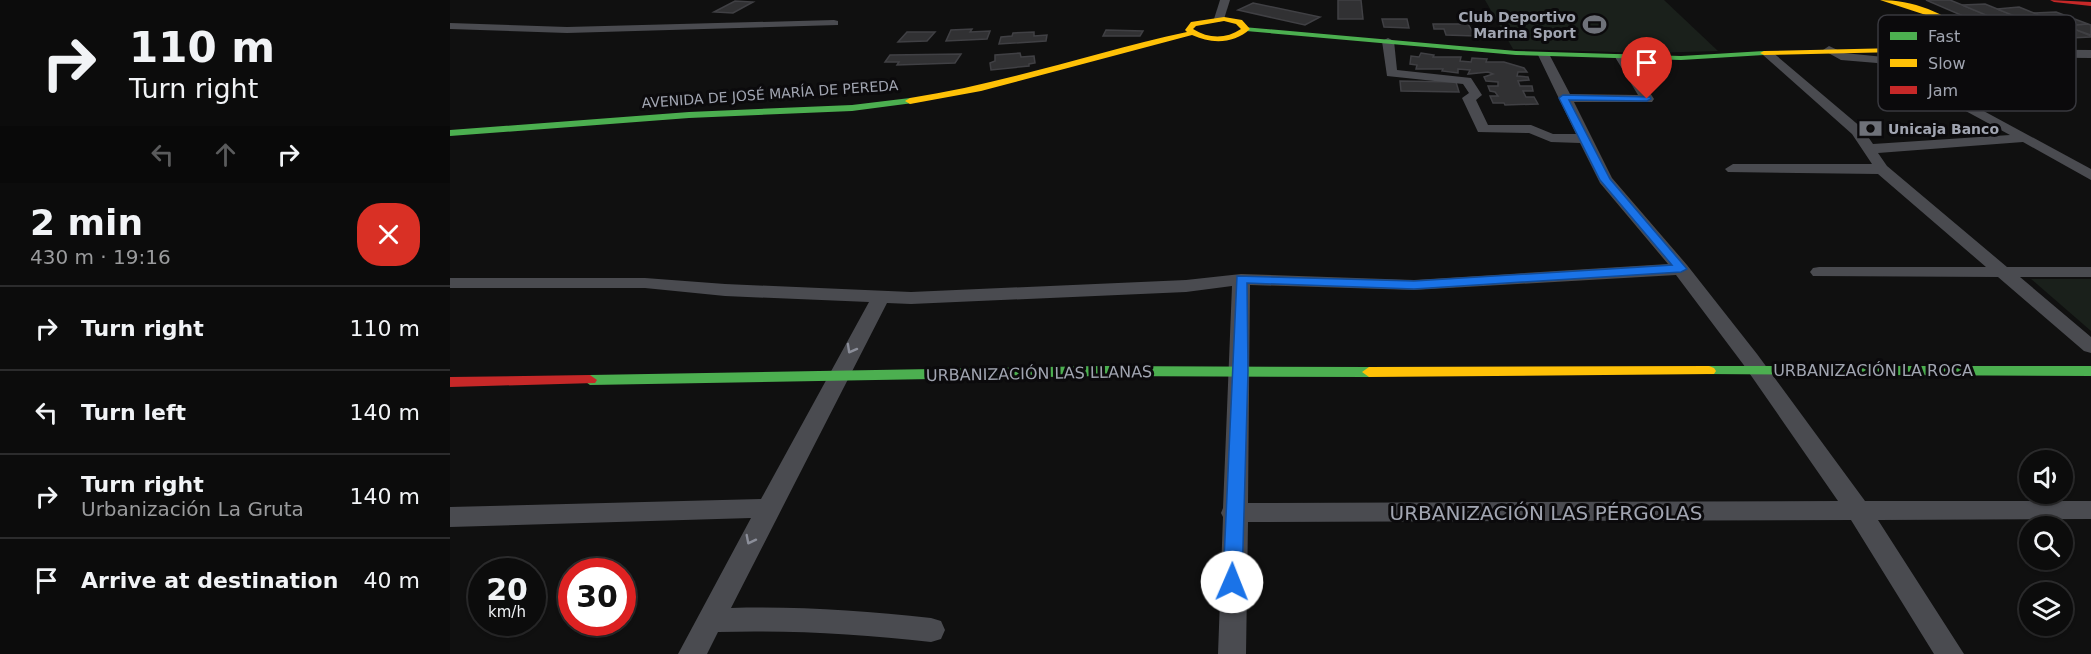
<!DOCTYPE html>
<html lang="en">
<head>
<meta charset="utf-8">
<style>
  :root { --surface:#0c0c0c; --page:#1a1a1a; --text:#f1f3f6; --muted:#9a9b9d; --line:#2c2c2d }
  body { margin:0; font-family:"DejaVu Sans",sans-serif; background:var(--page); color:var(--text); height:100vh; display:flex; flex-direction:column; font-size:22px; white-space:nowrap }
  * { box-sizing:border-box; margin:0 }
  p { font-size:20px; color:var(--muted) }
  .icon { flex:none; width:33px; height:33px; fill:none; stroke:currentColor; stroke-width:2; stroke-linecap:round; stroke-linejoin:round }
  .map { position:relative; flex:1; overflow:hidden }
  .side { display:flex; flex-direction:column; background:var(--surface); width:450px }
  .side>* { flex:none }
  .guide { background:#0c0c0c; color:var(--text); overflow:hidden }
  .controls { position:absolute; left:1569px; top:450px; display:grid; gap:12px }
  .controls a { display:grid; place-items:center; width:54px; height:54px; border-radius:50%; background:var(--surface); box-shadow:0 2px 4px #0004,0 0 0 2px var(--line); font-size:30px }
  .speed { position:absolute; left:18px; top:558px; display:flex; gap:12px; font-size:30px; font-weight:700; text-align:center }
  .speed>* { display:grid; place-content:center; width:78px; height:78px; border-radius:50%; background:var(--surface); box-shadow:0 2px 4px #0004,0 0 0 2px var(--line); line-height:1 }
  .speed small { font-size:15px; font-weight:400 }
  .speed .limit { border:9px solid #d22; background:#fff; color:#111 }
  .pin { position:absolute; display:grid; place-items:center; width:51px; height:51px; color:#fff; margin:-62px -26px; border-radius:50% 50% 50% 0; rotate:-45deg; box-shadow:0 0 6px #0007 }
  .pin .icon { rotate:45deg }
  .me { position:absolute; width:66px; margin:-33px; rotate:1deg; stroke-linejoin:round; filter:drop-shadow(0 0 4px #0008) }
  .turn { display:flex; align-items:center; gap:21px; height:126px; padding:0 30px; font-size:27px }
  .turn .icon { width:78px; height:78px; stroke-width:2.5 }
  .turn b { display:block; font-size:42px; line-height:51px }
  .lanes { display:flex; align-items:center; height:57px; padding:0 30px; background:#0003; justify-content:center; gap:30px; direction:ltr }
  .lanes .off { opacity:.35 }
  .round { display:grid; place-items:center; flex:none; width:63px; height:63px; border-radius:24px; background:var(--page) }
  .summary { display:flex; align-items:center; justify-content:space-between; height:102px; padding:0 30px }
  h1 { font-size:36px; font-weight:700; line-height:45px }
  ul { padding:0; list-style:none }
  li { display:flex; align-items:center; gap:18px; height:84px; padding:0 30px; border-top:2px solid var(--line) }
  li div { flex:1 }
  li b { display:block; font-size:22px }
  li em { font-style:normal }
  main { display:flex; flex:1; min-height:0 }
  .map>svg:first-child { display:block }
  .green { fill:#1a201b }
  .building { fill:#313133; stroke:#404044; stroke-width:1.5 }
  .lines { fill:none; stroke-linecap:round; stroke-linejoin:round }
  .street { fill:#4a4b50; fill-rule:evenodd }
  .fast { fill:#4caf50; fill-rule:evenodd }
  .slow { fill:#ffc107; fill-rule:evenodd }
  .jam { fill:#c62828; fill-rule:evenodd }
  .oneway { stroke:#8b8e99 }
  .route { fill:#1a73e8; stroke:#114b97; stroke-width:1.5 }
  .labels { text-anchor:middle; stroke-width:6; stroke-linejoin:round; paint-order:stroke }
  .far-poi-label { font-size:14px; font-weight:bold; fill:#a1a5b1; stroke:#0b0a0c; text-anchor:end }
  .far-street-label { font-size:14px; fill:#a1a5b1; stroke:#0b0a0c }
  .street-label { font-size:16px; fill:#a1a5b1; stroke:#0b0a0c }
  .near-street-label { font-size:20px; fill:#a1a5b1; stroke:#0b0a0c }
  .key { fill:#0b0a0c; stroke:#38383e; stroke-width:1.5 }
  .key-label { font-size:16px; fill:#a1a5b1 }
</style>
</head>
<body>
<main>
<section class="side">
<div class="guide">
<div class="turn"><svg class="icon" aria-label="right" viewBox="0 0 24 24"><path d="M7 20v-9h11M14 6l5 5-5 5"/></svg><div><b>110 m</b>Turn right</div></div>
<div class="lanes"><svg class="icon off" aria-label="left" viewBox="0 0 24 24"><path d="M17 20v-9H6M10 6l-5 5 5 5"/></svg><svg class="icon off" aria-label="ahead" viewBox="0 0 24 24"><path d="M12 20V5M6 11l6-6 6 6"/></svg><svg class="icon" aria-label="right" viewBox="0 0 24 24"><path d="M7 20v-9h11M14 6l5 5-5 5"/></svg></div>
</div>
<div class="summary"><div><h1>2 min</h1><p>430 m · 19:16</p></div><a class="round" style="background:#d93025;color:#fff"><svg class="icon" aria-label="close" viewBox="0 0 24 24"><path d="M6 6l12 12M18 6L6 18"/></svg></a></div>
<ul>
<li><svg class="icon" aria-label="right" viewBox="0 0 24 24"><path d="M7 20v-9h11M14 6l5 5-5 5"/></svg><div><b>Turn right</b></div><em>110 m</em></li>
<li><svg class="icon" aria-label="left" viewBox="0 0 24 24"><path d="M17 20v-9H6M10 6l-5 5 5 5"/></svg><div><b>Turn left</b></div><em>140 m</em></li>
<li><svg class="icon" aria-label="right" viewBox="0 0 24 24"><path d="M7 20v-9h11M14 6l5 5-5 5"/></svg><div><b>Turn right</b><p>Urbanización La Gruta</p></div><em>140 m</em></li>
<li><svg class="icon" aria-label="arrive" viewBox="0 0 24 24"><path d="M6 21V4h12l-3 4 3 4H6"/></svg><div><b>Arrive at destination</b></div><em>40 m</em></li>
</ul>
</section>
<div class="map">
<svg width="1641" height="654" viewBox="0 0 1641 654">
  <rect width="100%" height="100%" fill="#101010"/>
  <!-- green -->
  <g class="green">
    <path d="M1035,0H1214L1268,51L1199,53L1063,49Z"/>
    <path d="M1581,279H1641V331Z"/>
  </g>
  <!-- building -->
  <g class="building">
    <path d="M888,0H911L913,19H888Z"/>
    <path d="M1476,0H1500L1586,35L1562,37Z"/>
    <path d="M285,1L303,2L283,13L264,12Z"/>
    <path d="M803,3L870,17L855,25L788,10Z"/>
    <path d="M1535,4L1587,25L1615,36L1591,38L1512,5Z"/>
    <path d="M1569,7L1584,13L1610,23L1587,25L1547,9Z"/>
    <path d="M1606,12L1638,24L1615,26L1584,13Z"/>
    <path d="M932,19H957L959,28L934,27Z"/>
    <path d="M1610,23L1641,36V37L1620,38L1587,25Z"/>
    <path d="M983,24H1018L1025,36L996,35L994,29H984Z"/>
    <path d="M1638,24L1641,25V35L1615,26Z"/>
    <path d="M522,29L520,32L540,31L537,39L496,41L501,30Z"/>
    <path d="M656,30L693,31L690,36H653Z"/>
    <path d="M457,32H485L477,41L448,42Z"/>
    <path d="M584,32V36L597,35L596,41L549,44L551,37L562,36L563,33Z"/>
    <path d="M570,53L571,57L584,56L585,63L579,64V66L541,70L540,63L545,61V55Z"/>
    <path d="M971,53L984,55L983,57H1011L1010,61L1021,62L1022,58L1037,59L1036,62H1054L1074,68L1077,72H1068L1067,76L1078,77L1079,80L1068,81L1070,86H1082L1083,91H1073L1076,97H1084L1088,104L1055,105L1054,103H1043L1040,96H1048L1045,92L1040,91L1038,86H1048V82L1036,81L1034,77L1043,74L1038,72L1018,74L1020,70L1008,69V73L992,71L993,69H966L967,65L960,64L961,56L969,57Z"/>
    <path d="M511,54L505,63L447,65L449,62H435L440,55Z"/>
    <path d="M950,81L1006,82L1009,92L951,91Z"/>
  </g>
  <g class="lines">
    <!-- street -->
    <g class="street">
      <path d="M770,0H780L774,19L769,22L764,19Z"/>
      <path d="M384,20L388,21V25L117,33L0,29V23L117,27Z"/>
      <path d="M938,38L944,41L947,70L1021,78L1032,95L1026,100L1038,125H1081L1103,134H1126L1088,55L1090,52H1098L1120,94L1188,95L1165,57L1167,54H1175L1204,99L1202,102H1124L1162,178L1237,265L1307,354L1415,501H1641V519L1428,520L1514,654H1484L1401,520L798,522L796,654H768L773,517L771,513L773,508L782,286L736,292L461,304L437,303L281,608C348,606 414,611 481,618L491,621L495,630L491,639L481,642C410,634 340,630 268,632L257,654H228L301,518L0,527V507L311,499L419,302L275,296L195,288H0V278H195L275,284L461,292L736,280L791,274L964,280L1218,264L1150,183L1130,143L1101,142L1079,133L1028,132L1012,98L1019,93L1013,84L937,76L932,41ZM1226,275L1293,364L1388,501L798,503L800,285L964,290Z"/>
      <path d="M1379,46L1394,53L1434,57L1641,169V180L1573,142L1428,153L1437,166L1557,267H1641V277H1570L1641,337V353L1634,351L1548,277L1363,276L1360,272L1363,268L1369,267H1536L1428,174L1278,172L1275,169L1283,164H1422L1402,134L1313,55V51H1321L1412,128L1423,144L1560,135L1427,63L1391,60L1373,50Z"/>
      <path d="M1492,46L1538,49L1641,50V58L1538,57L1488,51V47Z"/>
    </g>
    <!-- fast -->
    <g class="fast">
      <path d="M793,27L1066,51L1231,56L1314,51L1318,53L1314,55L1231,60L1066,55L796,31H793Z"/>
      <path d="M460,98L463,99V103L402,111L239,118L0,136V130L239,112L402,105Z"/>
      <path d="M651,366L919,367L926,372L919,377L651,376L140,385L133,380L140,375Z"/>
      <path d="M1259,366H1641V376L1254,374L1252,371L1254,368Z"/>
    </g>
    <!-- slow -->
    <g class="slow">
      <path d="M1430,0C1461,0 1498,12 1518,36L1511,46L1492,51L1314,55L1310,53L1314,51L1491,47L1505,42L1510,36L1485,18Z"/>
      <path d="M774,17L792,20L800,29C784,44 761,44 742,35L531,91L460,104L455,101L460,98C554,84 644,52 737,32L735,30L741,22ZM774,21L786,24L791,29C776,39 759,39 743,29L746,26Z"/>
      <path d="M1259,366L1264,368L1266,371L1264,374L919,377L912,372L919,367Z"/>
    </g>
    <!-- jam -->
    <g class="jam">
      <path d="M1600,0L1641,2V6L1604,2Z"/>
      <path d="M140,375L147,380L145,383L0,387V377Z"/>
    </g>
  </g>
  <!-- one-way arrows -->
  <defs><path id="oneway-chevron" d="M-2-3.5L2.5 0L-2 3.5" fill="none" stroke-width="1.6" stroke-linecap="round" stroke-linejoin="round" transform="scale(1.5)"/></defs>
  <g class="oneway">
    <use href="#oneway-chevron" transform="translate(401 349) rotate(119)"/>
    <use href="#oneway-chevron" transform="translate(300 540) rotate(117)"/>
  </g>
  <!-- route -->
  <path class="route" d="M1113,95L1200,97L1201,99L1197,101L1119,100L1160,179L1237,269L1231,272L964,289L797,283L798,371L792,582L789,588L782,590L776,588L773,582L787,276L964,281L1222,265L1150,180L1109,98Z"/>
  <!-- icons -->
  <defs>
    <symbol id="stadium-bare" viewBox="-9 -9 18 18"><path d="M0-5a6.5 5 0 1 0 0 10a6.5 5 0 1 0 0-10ZM-3.5-1.8h7v3.6h-7Z" fill="#6e7179" stroke="#0b0a0c" stroke-width="2.5" paint-order="stroke"/></symbol>
    <symbol id="bank-bare" viewBox="-9 -9 18 18"><path d="M-6-4H6V4H-6ZM0-2.3a2.3 2.3 0 1 0 0 4.6a2.3 2.3 0 1 0 0-4.6Z" fill="#6e7179" stroke="#0b0a0c" stroke-width="2.5" paint-order="stroke"/></symbol>
  </defs>
  <g fill-rule="evenodd">
    <use href="#stadium-bare" x="1128" y="8" width="33" height="33"/>
    <use href="#bank-bare" x="1404" y="112" width="33" height="33"/>
  </g>
  <g class="labels">
    <!-- far-poi labels -->
    <g class="far-poi-label">
      <text x="1126" y="22">Club Deportivo<tspan x="1126" dy="16">Marina Sport</tspan></text>
      <text x="1438" y="134" text-anchor="start">Unicaja Banco</text>
    </g>
    <!-- far-street labels -->
    <g class="far-street-label">
      <text transform="translate(320 94) rotate(-4)" y="5">AVENIDA DE JOSÉ MARÍA DE PEREDA</text>
    </g>
    <!-- street labels -->
    <g class="street-label">
      <text x="1423" y="376">URBANIZACIÓN LA ROCA</text>
      <text transform="translate(589 373) rotate(-1)" y="6">URBANIZACIÓN LAS LLANAS</text>
    </g>
    <!-- near-street labels -->
    <g class="near-street-label">
      <text x="1096" y="520">URBANIZACIÓN LAS PÉRGOLAS</text>
    </g>
  </g>
  <!-- legend -->
  <rect x="1428" y="15" width="198" height="96" rx="9" class="key"/>
  <rect x="1440" y="32" width="27" height="8" fill="#4caf50"/>
  <rect x="1440" y="59" width="27" height="8" fill="#ffc107"/>
  <rect x="1440" y="86" width="27" height="8" fill="#c62828"/>
  <g class="key-label">
    <text x="1478" y="42">Fast</text>
    <text x="1478" y="69">Slow</text>
    <text x="1478" y="96">Jam</text>
  </g>
</svg>
<div class="controls">
<a><svg class="icon" aria-label="sound" viewBox="0 0 24 24"><path d="M4 9h4l5-4v14l-5-4H4zM17 9q2 3 0 6"/></svg></a>
<a><svg class="icon" aria-label="search" viewBox="0 0 24 24"><circle cx="10" cy="10" r="6"/><path d="M15 15l6 6"/></svg></a>
<a><svg class="icon" aria-label="layers" viewBox="0 0 24 24"><path d="M12 4l9 5-9 5-9-5zM3 14l9 5 9-5"/></svg></a>
</div>
<div class="speed"><div>20<small>km/h</small></div><div class="limit">30</div></div>
<div class="pin" style="left:1197px;top:99px;background:#d93025"><svg class="icon" aria-label="arrive" viewBox="0 0 24 24"><path d="M6 21V4h12l-3 4 3 4H6"/></svg></div>
<svg class="me" style="left:782px;top:582px" viewBox="-20 -20 40 40"><circle r="19" fill="#fff"/><path d="M0-13L10 11 0 6-10 11z" fill="#1a73e8"/></svg>
</div>
</main>
</body>
</html>
